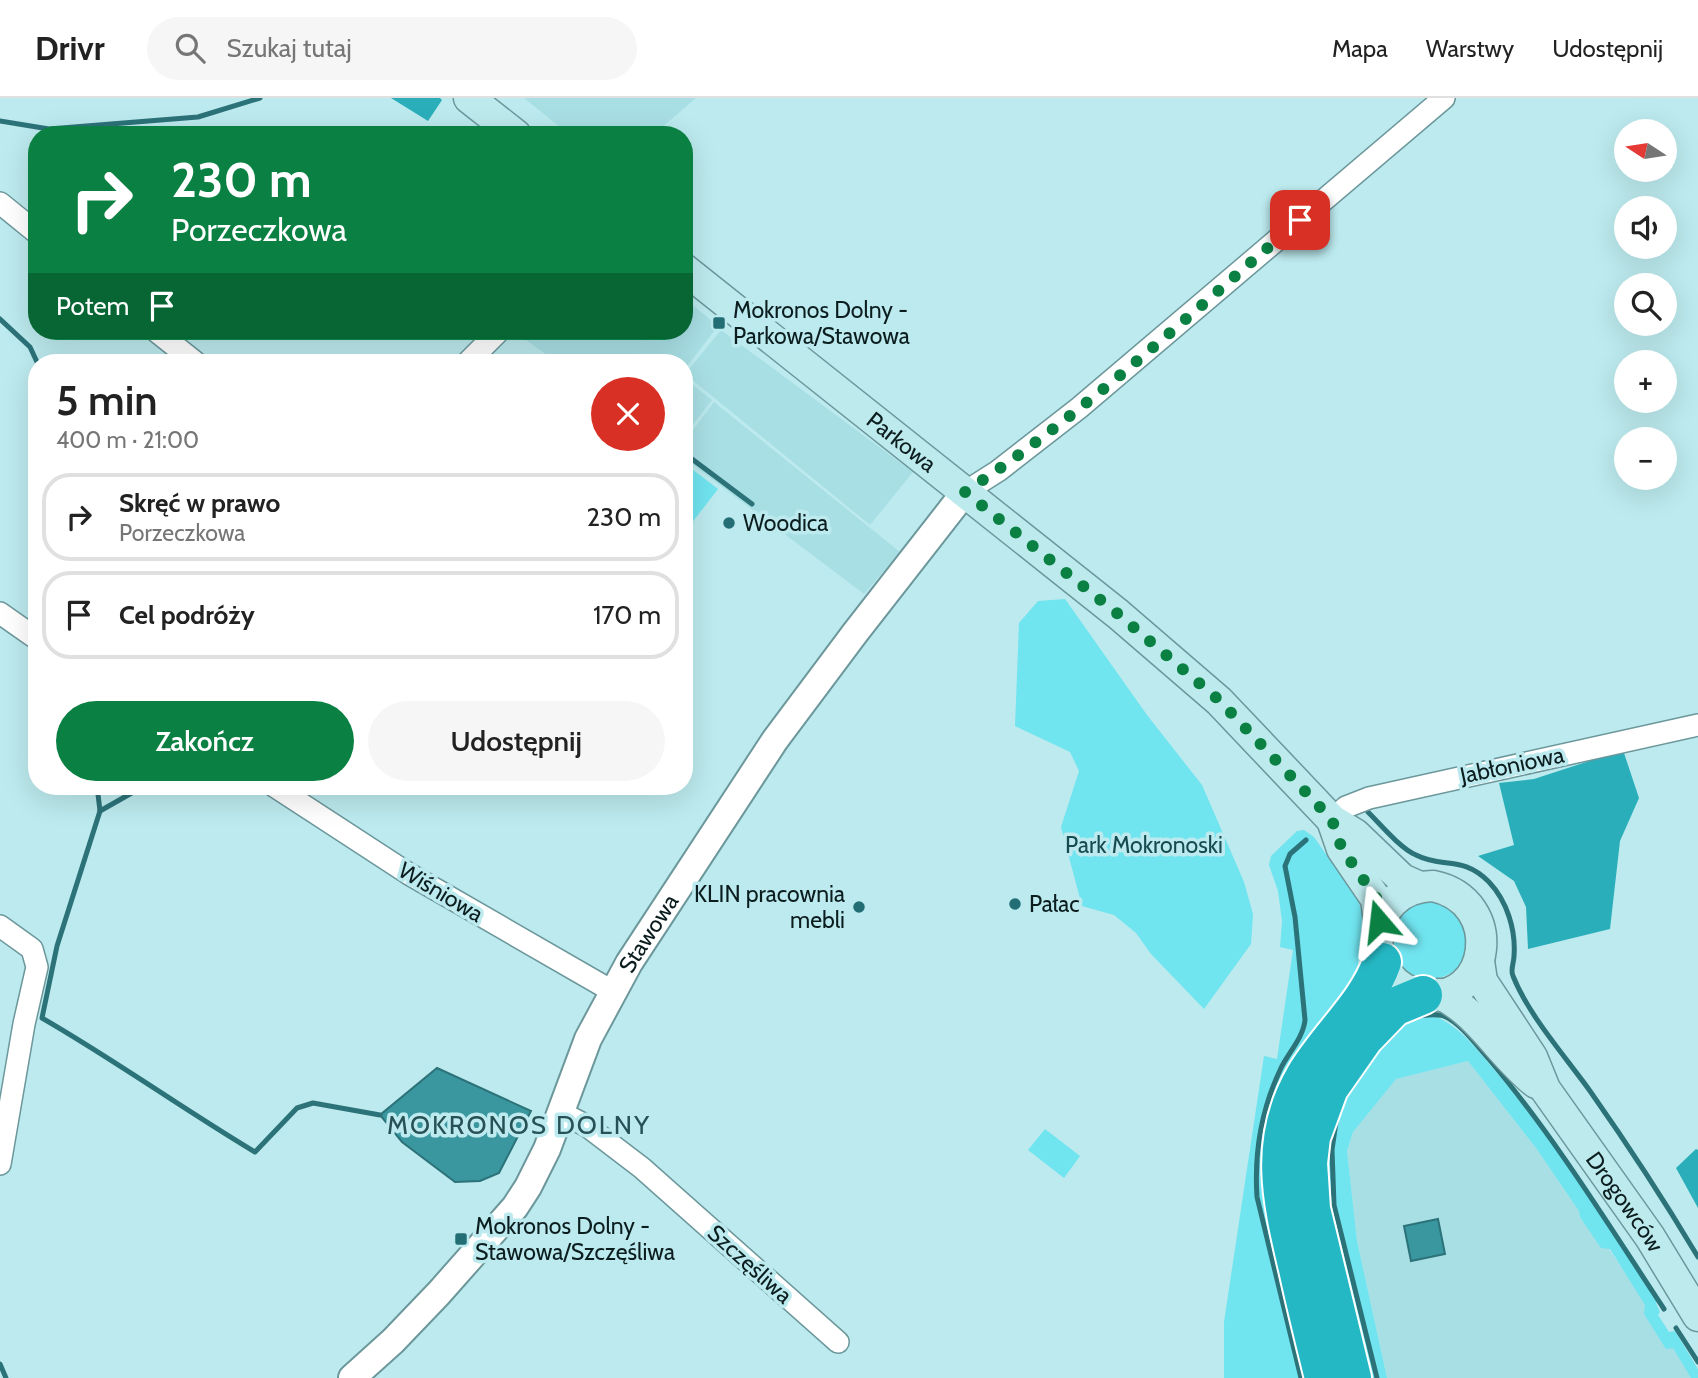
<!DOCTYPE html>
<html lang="pl">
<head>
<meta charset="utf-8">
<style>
  :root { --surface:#fff; --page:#f6f6f6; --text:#222; --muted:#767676; --line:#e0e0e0; --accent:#0b8043 }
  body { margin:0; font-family:Cabin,sans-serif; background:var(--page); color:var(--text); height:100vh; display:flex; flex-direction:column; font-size:26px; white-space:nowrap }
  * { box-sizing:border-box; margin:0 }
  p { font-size:23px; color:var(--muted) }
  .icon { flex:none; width:38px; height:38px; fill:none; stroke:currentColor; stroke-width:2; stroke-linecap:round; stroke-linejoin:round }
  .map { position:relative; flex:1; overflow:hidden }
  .panel { position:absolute; left:28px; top:256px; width:665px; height:441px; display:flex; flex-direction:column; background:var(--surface); border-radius:28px; box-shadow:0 7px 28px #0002 }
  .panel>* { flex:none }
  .hud { position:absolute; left:28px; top:28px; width:665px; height:214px; border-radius:28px; box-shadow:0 7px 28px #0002; background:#0b8043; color:#fff; overflow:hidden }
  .needle { width:46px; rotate:282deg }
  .buttons { position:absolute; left:1614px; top:21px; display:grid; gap:14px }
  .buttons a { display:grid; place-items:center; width:63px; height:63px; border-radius:50%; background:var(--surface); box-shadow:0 7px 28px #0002; font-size:35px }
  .pin { position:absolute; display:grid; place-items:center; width:60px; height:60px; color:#fff; margin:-30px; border-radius:14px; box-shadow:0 4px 10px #0006 }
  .me { position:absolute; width:77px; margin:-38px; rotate:343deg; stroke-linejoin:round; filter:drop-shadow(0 0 5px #0008) }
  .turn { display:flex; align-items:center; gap:24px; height:147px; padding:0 28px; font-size:32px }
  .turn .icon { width:91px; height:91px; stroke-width:2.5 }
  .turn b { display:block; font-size:49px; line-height:60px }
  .then { display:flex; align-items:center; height:66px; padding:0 28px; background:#0003; gap:14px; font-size:26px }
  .round { display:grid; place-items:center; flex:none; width:74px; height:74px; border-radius:37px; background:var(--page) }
  .summary { display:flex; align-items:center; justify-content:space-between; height:119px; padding:0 28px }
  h1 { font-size:42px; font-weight:600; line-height:52px }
  .action { display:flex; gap:14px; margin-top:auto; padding:14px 28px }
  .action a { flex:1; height:80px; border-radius:42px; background:var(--accent); color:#fff; font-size:28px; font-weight:600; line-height:80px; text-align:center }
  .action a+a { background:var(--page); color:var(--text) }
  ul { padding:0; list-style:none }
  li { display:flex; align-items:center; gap:21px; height:88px; margin:0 14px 10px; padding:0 14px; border:4px solid var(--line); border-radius:28px }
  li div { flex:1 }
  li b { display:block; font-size:26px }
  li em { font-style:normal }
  header { display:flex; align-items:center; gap:42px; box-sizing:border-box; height:98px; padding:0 35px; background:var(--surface); border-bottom:2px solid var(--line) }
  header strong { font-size:33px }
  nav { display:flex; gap:38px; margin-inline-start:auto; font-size:24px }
  .search { width:490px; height:63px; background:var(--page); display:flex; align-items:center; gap:18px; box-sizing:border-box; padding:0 24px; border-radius:38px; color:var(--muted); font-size:26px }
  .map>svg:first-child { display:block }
  .built { fill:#a8dfe5 }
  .green { fill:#70e4ef }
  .forest { fill:#2aafba }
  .water { fill:#3a97a0; stroke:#2c7279; stroke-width:2 }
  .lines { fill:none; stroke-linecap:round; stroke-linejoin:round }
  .stream { stroke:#2c7279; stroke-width:5 }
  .minor-casing { stroke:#6c979b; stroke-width:24 }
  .tertiary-casing { stroke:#6c979b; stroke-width:30 }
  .secondary-casing { stroke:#6c979b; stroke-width:33 }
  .motorway-casing { stroke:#fff; stroke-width:42 }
  .minor { stroke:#fff; stroke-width:21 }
  .tertiary { stroke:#fff; stroke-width:26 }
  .secondary { stroke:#bdeaed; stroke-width:30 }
  .motorway { stroke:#24b8c4; stroke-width:38 }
  .route { stroke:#0b8043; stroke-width:12; stroke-dasharray:0 21.6 }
  .poi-dot { fill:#236e75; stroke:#bceaee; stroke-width:2.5 }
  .labels { text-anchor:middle; stroke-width:7; stroke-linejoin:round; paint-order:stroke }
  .poi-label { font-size:23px; fill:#0c1d1f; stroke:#bceaee; text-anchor:start }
  .street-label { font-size:23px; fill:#0c1d1f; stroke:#bceaee }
  .park-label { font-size:23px; fill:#164c50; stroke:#bceaee }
  .quarter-label { font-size:26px; letter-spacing:2px; fill:#275155; stroke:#bceaee }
</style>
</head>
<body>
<header>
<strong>Drivr</strong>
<div class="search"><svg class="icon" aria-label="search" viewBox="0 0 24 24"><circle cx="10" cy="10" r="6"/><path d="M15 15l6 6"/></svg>Szukaj tutaj</div>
<nav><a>Mapa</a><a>Warstwy</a><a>Udostępnij</a></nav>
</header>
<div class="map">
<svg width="1698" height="1280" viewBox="0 0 1698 1280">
  <rect width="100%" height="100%" fill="#bceaee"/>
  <!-- built -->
  <g class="built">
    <path d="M524,0H696L653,37H570Z"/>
    <path d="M684,200L718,228L684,272V264H556L517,235L520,233H684Z"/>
    <path d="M721,232L913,374L870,427L685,276Z"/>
    <path d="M684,280L712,302L684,338Z"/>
    <path d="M714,304L900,454L864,496L684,360V344Z"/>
    <path d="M1468,963L1536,1050L1579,1113L1580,1120L1609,1151L1696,1280H1387L1357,1143L1347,1053L1353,1034L1395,981Z"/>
  </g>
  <!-- green -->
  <g class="green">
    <path d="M684,365L718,391L684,435Z"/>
    <path d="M1065,501L1147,617L1202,687L1244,784L1253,816L1251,846L1204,911L1151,856L1136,835L1114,817L1082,808L1061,729L1079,673L1070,654L1015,628L1019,525L1038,503Z"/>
    <path d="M1304,732L1314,739L1358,802L1363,818L1357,876L1351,889L1314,933L1312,1280H1224V1224L1264,958L1277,961L1293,852L1280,849L1282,823L1278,793L1269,767L1271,758L1297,733Z"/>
    <circle cx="1430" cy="842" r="39"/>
    <path d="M1435,918C1462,930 1478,953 1497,975C1557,1046 1606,1126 1657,1203L1656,1205L1660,1214L1658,1217L1669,1234L1675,1233L1698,1271V1280H1691L1673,1250L1666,1251L1644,1216L1645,1207L1610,1151L1601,1150L1580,1119L1579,1113L1536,1050L1468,963L1396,981L1353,1034L1347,1053L1357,1143L1387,1280H1361L1319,1092L1341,991L1401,927L1412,922Z"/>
    <path d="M1045,1031L1080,1058L1064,1080L1028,1052Z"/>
  </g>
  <!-- forest -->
  <g class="forest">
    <path d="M391,0H440L442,2L428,23Z"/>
    <path d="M1623,652L1639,700L1620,743L1610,831L1528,851L1526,809L1514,783L1478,758L1514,747L1499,685L1534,681Z"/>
    <path d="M1696,1051L1698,1052V1110L1676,1070Z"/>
  </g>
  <!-- water -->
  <g class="water">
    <path d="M437,970L531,1013L499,1075L480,1083L455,1084L402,1044L380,1017Z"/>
    <path d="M1438,1121L1445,1156L1411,1163L1404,1128Z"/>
  </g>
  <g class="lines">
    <!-- stream -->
    <g class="stream">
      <path d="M0,23L49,31L198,19L260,0"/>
      <path d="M0,221L30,249L37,264"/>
      <path d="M684,355L752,406"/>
      <path d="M97,688L100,713L57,848L42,920C115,962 183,1011 255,1054L297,1010L313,1005L380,1017"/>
      <path d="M100,713L144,688"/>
      <path d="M1368,714C1381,727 1400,750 1416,757C1443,771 1462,757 1489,784C1507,803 1516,832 1514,858C1514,865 1510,872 1513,878C1529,918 1565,958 1590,993C1628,1047 1664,1102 1698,1159"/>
      <path d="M1419,918C1428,917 1438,915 1446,919C1461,926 1477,948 1488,960C1554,1038 1608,1126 1664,1211"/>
      <path d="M1336,1024L1332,1052L1334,1107L1377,1280"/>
      <path d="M1676,1230L1698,1264"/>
      <path d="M0,1266L6,1280"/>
      <path d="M1301,1280L1257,1099C1254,1054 1261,1012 1281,970C1289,954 1303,940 1305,922L1295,819L1285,768L1290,756L1306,742"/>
    </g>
    <defs>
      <g id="minor">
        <path d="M0,105L37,135"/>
        <path d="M156,233L195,264"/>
        <path d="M468,264L499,233"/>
        <path d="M965,394L998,373L1079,310L1444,0"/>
        <path d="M0,515L37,541"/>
        <path d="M274,688L409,776L612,893"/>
        <path d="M1332,722L1346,709L1369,700L1698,627"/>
        <path d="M0,828L32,851L37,869L24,926L0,1066"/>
        <path d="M560,1014L587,1028L642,1070L838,1244"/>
      </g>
      <g id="tertiary">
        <path id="s1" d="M352,1280L393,1243L439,1195L515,1109L528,1089L547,1051L588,941L629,865L775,642L855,535L965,394"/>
      </g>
      <g id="secondary">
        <path d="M469,0L516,37"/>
        <path id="s2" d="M684,171L1118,516L1219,603L1332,722L1355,736L1402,781L1420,789"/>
        <path d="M1332,722L1342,751L1376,801L1379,823"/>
        <path d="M1433,788C1506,803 1491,907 1423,897C1360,887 1361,790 1433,788Z"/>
        <path id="s3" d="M1479,863L1482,883L1532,959L1545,991L1650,1139L1698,1218"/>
        <path d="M1439,896C1477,912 1502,959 1536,985"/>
      </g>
      <g id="motorway">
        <path d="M1324,1280C1315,1244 1306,1207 1298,1171C1282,1103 1267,1043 1305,978C1328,939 1367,907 1382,864"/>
        <path d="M1352,1280L1311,1111L1308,1065L1311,1039L1329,990L1364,940L1394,909L1423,897"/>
      </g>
    </defs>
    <!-- minor casing -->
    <use href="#minor" class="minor-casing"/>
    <!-- tertiary casing -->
    <use href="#tertiary" class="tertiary-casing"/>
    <!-- secondary casing -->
    <use href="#secondary" class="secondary-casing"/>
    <!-- motorway casing -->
    <use href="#motorway" class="motorway-casing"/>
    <!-- minor -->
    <use href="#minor" class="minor"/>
    <!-- tertiary -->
    <use href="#tertiary" class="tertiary"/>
    <!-- secondary -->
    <use href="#secondary" class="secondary"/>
    <!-- motorway -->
    <use href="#motorway" class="motorway"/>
  </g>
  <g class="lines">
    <!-- route -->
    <path class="route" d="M1300,122C1191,215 1085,315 965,394L1118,516L1220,603L1332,722L1342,751L1377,801L1379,823"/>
  </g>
  <!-- markers -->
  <g class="poi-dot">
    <rect x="712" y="218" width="14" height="14" rx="3.5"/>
    <circle cx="729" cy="425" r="7"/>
    <circle cx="1015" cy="806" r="7"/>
    <circle cx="859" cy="809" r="7"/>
    <rect x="454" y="1134" width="14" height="14" rx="3.5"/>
  </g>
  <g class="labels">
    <!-- poi labels -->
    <g class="poi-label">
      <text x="733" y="220">Mokronos Dolny -<tspan x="733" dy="26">Parkowa/Stawowa</tspan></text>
      <text x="743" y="433">Woodica</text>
      <text x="845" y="804" text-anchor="end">KLIN pracownia<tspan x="845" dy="26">mebli</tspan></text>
      <text x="1029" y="814">Pałac</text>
      <text x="475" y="1136">Mokronos Dolny -<tspan x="475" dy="26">Stawowa/Szczęśliwa</tspan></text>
    </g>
    <!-- street labels -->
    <g class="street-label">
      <text dy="8" stroke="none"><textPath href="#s2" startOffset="278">Parkowa</textPath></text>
      <text transform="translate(1512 667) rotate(-12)" y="8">Jabłoniowa</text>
      <text transform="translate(441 794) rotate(31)" y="8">Wiśniowa</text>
      <text dy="8" stroke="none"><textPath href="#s1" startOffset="542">Stawowa</textPath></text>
      <text dy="8" stroke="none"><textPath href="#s3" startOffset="284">Drogowców</textPath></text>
      <text transform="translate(750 1166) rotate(42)" y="8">Szczęśliwa</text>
    </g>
    <!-- park labels -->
    <g class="park-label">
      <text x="1144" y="755">Park Mokronoski</text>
    </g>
    <!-- quarter labels -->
    <g class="quarter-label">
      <text x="519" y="1036">MOKRONOS DOLNY</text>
    </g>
  </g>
</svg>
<div class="buttons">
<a><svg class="needle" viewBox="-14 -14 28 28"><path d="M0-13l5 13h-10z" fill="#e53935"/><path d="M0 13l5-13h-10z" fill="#767676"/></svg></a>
<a><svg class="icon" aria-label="sound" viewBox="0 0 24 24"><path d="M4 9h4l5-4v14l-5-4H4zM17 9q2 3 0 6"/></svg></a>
<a><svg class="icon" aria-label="search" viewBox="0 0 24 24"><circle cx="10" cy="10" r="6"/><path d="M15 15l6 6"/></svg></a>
<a>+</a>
<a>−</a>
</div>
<div class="pin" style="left:1300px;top:122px;background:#d93025"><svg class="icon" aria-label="arrive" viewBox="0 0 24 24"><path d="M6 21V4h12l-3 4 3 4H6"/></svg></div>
<svg class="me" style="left:1379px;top:823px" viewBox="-20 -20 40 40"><path d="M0-17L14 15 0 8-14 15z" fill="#0b8043" stroke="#fff" stroke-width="4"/></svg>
<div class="hud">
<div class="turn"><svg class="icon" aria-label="right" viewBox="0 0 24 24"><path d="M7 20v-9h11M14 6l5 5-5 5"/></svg><div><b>230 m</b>Porzeczkowa</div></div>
<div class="then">Potem<svg class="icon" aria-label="arrive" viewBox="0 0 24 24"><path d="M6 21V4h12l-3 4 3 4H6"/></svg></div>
</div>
<section class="panel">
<div class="summary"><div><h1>5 min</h1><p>400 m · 21:00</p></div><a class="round" style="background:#d93025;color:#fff"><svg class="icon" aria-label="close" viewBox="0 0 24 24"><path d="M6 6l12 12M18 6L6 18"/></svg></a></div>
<ul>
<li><svg class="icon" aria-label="right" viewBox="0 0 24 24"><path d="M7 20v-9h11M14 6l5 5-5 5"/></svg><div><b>Skręć w prawo</b><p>Porzeczkowa</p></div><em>230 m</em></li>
<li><svg class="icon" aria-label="arrive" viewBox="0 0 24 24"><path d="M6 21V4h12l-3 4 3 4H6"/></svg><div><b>Cel podróży</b></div><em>170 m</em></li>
</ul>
<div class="action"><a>Zakończ</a><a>Udostępnij</a></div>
</section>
</div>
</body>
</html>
